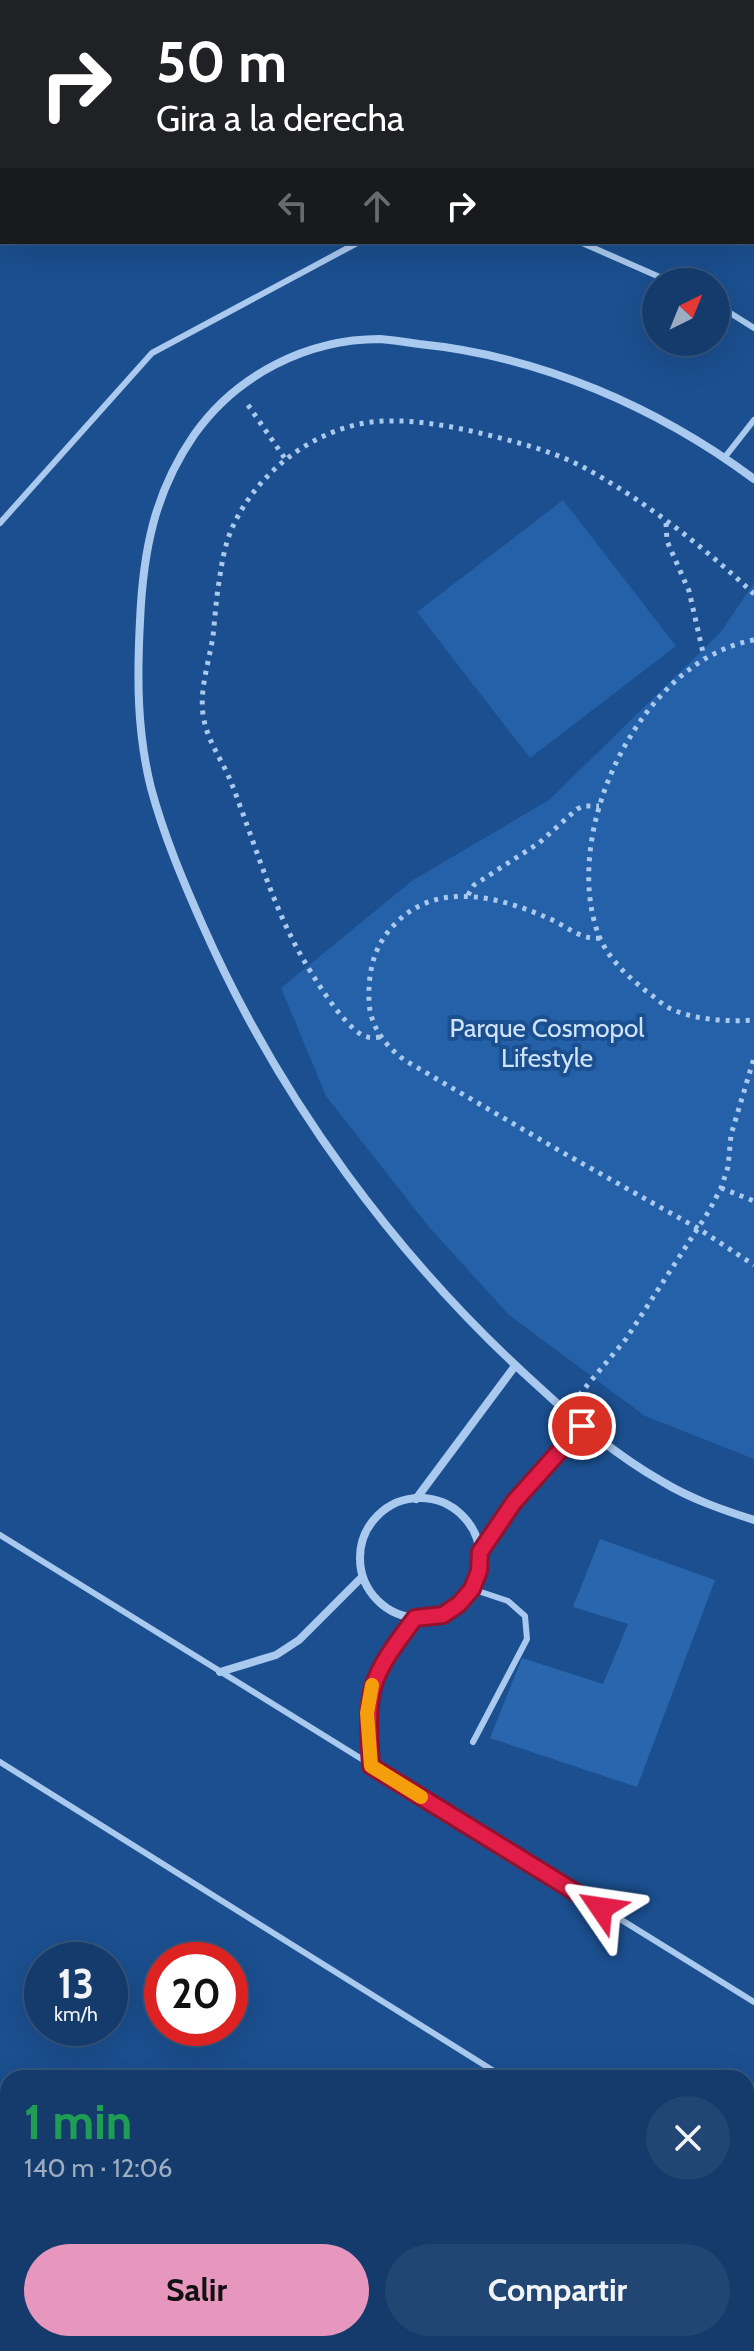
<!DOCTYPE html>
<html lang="es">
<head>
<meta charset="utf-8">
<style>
  :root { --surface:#143b6b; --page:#214673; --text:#f1f3f6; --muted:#9dadc1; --line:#33557e; --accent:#e797bd }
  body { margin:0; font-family:Cabin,sans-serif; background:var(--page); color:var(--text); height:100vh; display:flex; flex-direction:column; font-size:30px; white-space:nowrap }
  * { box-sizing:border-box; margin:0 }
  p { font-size:26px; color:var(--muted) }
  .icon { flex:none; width:44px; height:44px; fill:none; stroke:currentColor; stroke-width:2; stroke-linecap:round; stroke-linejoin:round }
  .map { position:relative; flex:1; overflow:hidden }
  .drawer { position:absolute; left:0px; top:2070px; width:754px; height:282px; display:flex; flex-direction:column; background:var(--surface); border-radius:24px 24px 0 0; box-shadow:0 8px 32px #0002,0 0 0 2px var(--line) }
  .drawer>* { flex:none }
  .hud { position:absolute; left:0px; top:0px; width:754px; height:244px; box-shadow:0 8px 32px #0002,0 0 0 2px var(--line); background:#202124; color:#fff; overflow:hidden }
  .needle { width:52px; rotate:43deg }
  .controls { position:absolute; left:642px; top:268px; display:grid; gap:16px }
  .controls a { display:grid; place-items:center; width:88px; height:88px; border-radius:50%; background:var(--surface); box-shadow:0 8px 32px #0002,0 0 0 2px var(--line); font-size:40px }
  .speed { position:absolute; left:24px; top:1942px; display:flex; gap:16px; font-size:40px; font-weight:700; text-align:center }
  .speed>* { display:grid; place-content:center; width:104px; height:104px; border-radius:50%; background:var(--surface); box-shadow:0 8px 32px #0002,0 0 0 2px var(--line); line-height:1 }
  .speed small { font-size:20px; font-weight:400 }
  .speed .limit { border:12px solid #d22; background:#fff; color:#111 }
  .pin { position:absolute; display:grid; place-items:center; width:68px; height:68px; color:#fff; margin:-34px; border:4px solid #fff; border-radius:50%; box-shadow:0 2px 8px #0007 }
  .me { position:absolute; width:88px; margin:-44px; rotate:302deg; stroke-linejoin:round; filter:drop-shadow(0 0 6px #0008) }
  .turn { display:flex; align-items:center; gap:28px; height:168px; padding:0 24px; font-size:36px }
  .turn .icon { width:104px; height:104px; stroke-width:2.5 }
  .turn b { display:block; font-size:56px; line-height:68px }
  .lanes { display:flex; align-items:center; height:76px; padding:0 24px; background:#0003; justify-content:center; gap:40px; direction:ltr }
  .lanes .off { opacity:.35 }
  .round { display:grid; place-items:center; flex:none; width:84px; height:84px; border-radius:42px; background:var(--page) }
  .head { display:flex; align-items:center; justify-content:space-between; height:136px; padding:0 24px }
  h1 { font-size:48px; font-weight:700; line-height:60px; color:#1e9e55 }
  .primary-button { display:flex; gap:16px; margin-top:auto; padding:16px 24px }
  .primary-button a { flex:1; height:92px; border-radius:48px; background:var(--accent); color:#111; font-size:32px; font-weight:700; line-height:92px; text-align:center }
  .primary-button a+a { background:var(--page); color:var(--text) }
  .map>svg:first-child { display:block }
  .green { fill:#2461a8 }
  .building { fill:#2a66ad }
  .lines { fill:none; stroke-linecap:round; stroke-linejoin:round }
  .path { stroke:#a9c9ee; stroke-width:5; stroke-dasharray:4 6; stroke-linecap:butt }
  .service { stroke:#a9c9ee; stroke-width:6 }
  .minor { stroke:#a9c9ee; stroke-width:8 }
  .route-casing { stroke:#92132f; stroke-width:20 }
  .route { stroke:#e11d48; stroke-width:14 }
  .slow { stroke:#f59e0b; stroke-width:14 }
  .labels { text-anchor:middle; stroke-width:8; stroke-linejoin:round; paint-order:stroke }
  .park-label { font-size:26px; fill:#cfe3fa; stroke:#1b4f8f }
</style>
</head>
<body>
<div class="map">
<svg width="754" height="2351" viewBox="0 0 754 2351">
  <rect width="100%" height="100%" fill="#1b4f8f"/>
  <!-- green -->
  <g class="green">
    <path d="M563,500L676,646L530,758L417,612Z"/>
    <path d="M754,583V1459L645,1416L509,1315L429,1227L326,1096L281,988L413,880L549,800L720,633Z"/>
  </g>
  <!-- building -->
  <g class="building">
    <path d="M600,1539L715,1580L637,1787L490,1738L522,1658L603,1684L628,1624L573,1607Z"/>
    <path d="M0,2312L8,2317V2344H52L63,2351H0Z"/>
  </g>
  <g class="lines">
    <!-- path -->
    <g class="path">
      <path d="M248,405L286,460"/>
      <path d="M666,523L667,541L689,591L704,657"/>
      <path d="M754,640C641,660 559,832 599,936C608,958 627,976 646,991C654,996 662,1005 671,1009C696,1020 727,1022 754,1020"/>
      <path d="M468,895L474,885L539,843L577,809L584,806H599"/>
      <path d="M600,938C580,940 567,926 550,919C501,897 438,880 396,923C374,944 368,971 369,1001C370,1027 386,1047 406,1061L560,1151L699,1229L754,1265"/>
      <path d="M380,1037C374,1038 368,1038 362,1035C342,1023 318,984 306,964C280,921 264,872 247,825C241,809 235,791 228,775C219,756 208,740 204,720C198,693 209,663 213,636C215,618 216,600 219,582C222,562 225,542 234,524C261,467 323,422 387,421C421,420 455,427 488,435C521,443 555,452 585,468C645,501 704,547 754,594"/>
      <path d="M721,1188L754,1201"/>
      <path d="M579,1395L626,1339L709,1211L721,1188L728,1167L731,1135L754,1058"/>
    </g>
    <!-- service -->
    <g class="service">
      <path d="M580,242L671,282"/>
      <path d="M716,304L754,328"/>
      <path d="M725,457L754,420"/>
      <path d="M0,523L152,353L359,242"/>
      <path d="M0,1535L754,2002"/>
      <path d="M472,1589L508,1601L525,1616L527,1639L473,1742"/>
      <path d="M0,1762L505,2078"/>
      <path d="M0,2102L8,2107"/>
      <path d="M0,2178L8,2182"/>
      <path d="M746,2225L754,2230"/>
      <path d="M272,2344L284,2351"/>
      <path d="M404,2344L415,2351"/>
      <path d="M63,2351L67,2344"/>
    </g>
    <!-- minor -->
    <g class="minor">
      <path d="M754,479C657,407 540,356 419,344C406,342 393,340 380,339C307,339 236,375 194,435C154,493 143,552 140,621C137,678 137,732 151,788C164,836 183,881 203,926C280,1100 397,1259 538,1386C577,1422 617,1456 663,1482C691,1499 723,1510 754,1520"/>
      <circle cx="420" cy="1558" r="60"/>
      <path d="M416,1499L515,1366"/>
      <path d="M480,1552L514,1502L582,1426"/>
      <path d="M220,1672L276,1655L299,1640L362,1577"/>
      <path d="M371,1766C366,1688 368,1680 415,1618"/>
    </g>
  </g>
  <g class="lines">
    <defs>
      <path id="route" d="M582,1426L514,1502L480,1552L479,1571L472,1589L459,1604L443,1615L415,1618C368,1680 366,1688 371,1766L601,1908"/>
    </defs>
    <!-- route casing -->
    <use href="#route" class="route-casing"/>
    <!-- route -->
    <use href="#route" class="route"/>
    <!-- slow -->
    <path class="slow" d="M372,1685L367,1713L371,1766L421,1797"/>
  </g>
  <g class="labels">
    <!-- park labels -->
    <g class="park-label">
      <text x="547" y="1037">Parque Cosmopol<tspan x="547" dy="30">Lifestyle</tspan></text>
    </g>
  </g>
</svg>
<div class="controls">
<a><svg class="needle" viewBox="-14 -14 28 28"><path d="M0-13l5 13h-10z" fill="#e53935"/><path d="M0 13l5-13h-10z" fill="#9dadc1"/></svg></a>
</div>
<div class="speed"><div>13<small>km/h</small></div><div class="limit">20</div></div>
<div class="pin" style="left:582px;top:1426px;background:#d93025"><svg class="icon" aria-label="arrive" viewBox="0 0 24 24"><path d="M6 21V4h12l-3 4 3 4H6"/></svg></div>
<svg class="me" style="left:601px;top:1908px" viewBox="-20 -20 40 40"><path d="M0-17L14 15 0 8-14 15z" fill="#e11d48" stroke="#fff" stroke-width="4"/></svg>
<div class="hud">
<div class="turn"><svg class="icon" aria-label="right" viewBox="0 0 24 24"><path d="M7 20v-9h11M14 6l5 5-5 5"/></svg><div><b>50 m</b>Gira a la derecha</div></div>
<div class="lanes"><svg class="icon off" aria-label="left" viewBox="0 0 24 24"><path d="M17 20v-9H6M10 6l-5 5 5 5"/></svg><svg class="icon off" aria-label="ahead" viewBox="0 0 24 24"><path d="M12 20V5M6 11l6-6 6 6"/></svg><svg class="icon" aria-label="right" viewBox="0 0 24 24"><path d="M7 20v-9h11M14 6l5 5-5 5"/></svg></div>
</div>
<section class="drawer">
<div class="head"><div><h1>1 min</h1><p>140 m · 12:06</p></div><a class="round"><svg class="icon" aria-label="close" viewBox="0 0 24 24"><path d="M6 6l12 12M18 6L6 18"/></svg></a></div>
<div class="primary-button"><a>Salir</a><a>Compartir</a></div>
</section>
</div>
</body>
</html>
